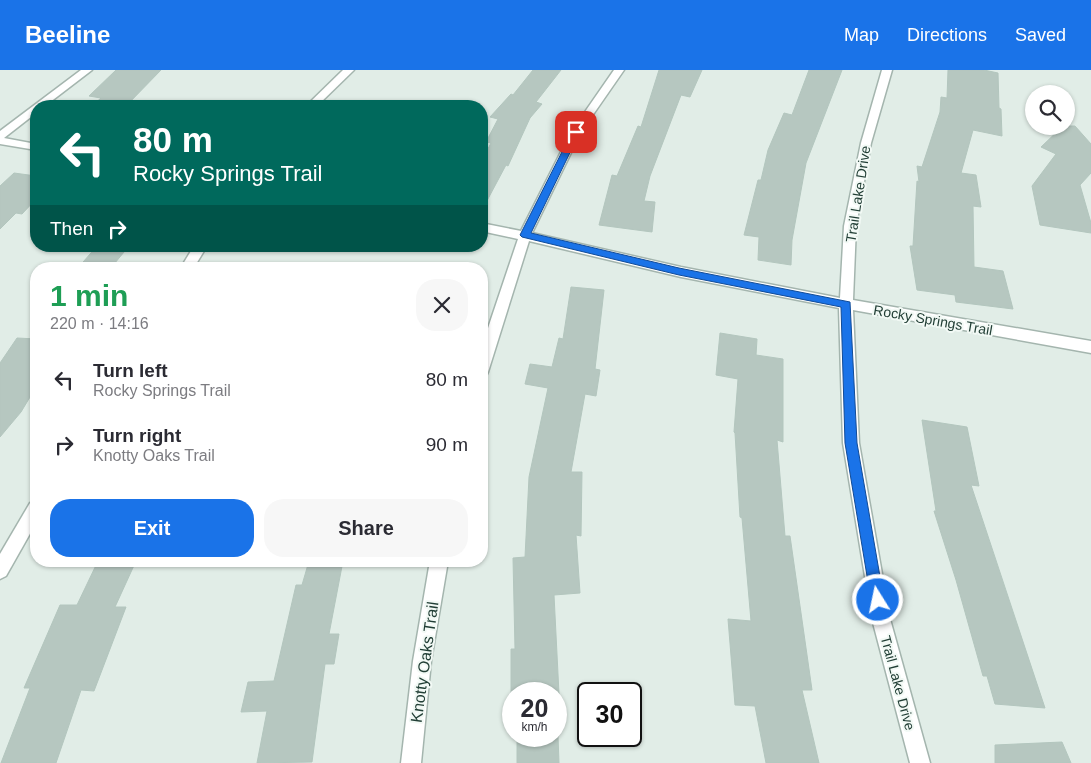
<!DOCTYPE html>
<html lang="en">
<head>
<meta charset="utf-8">
<style>
  :root { --surface:#fff; --page:#f7f7f7; --text:#2b2b33; --muted:#7c7c81; --accent:#1a73e8 }
  body { margin:0; font-family:Arial,sans-serif; background:var(--page); color:var(--text); height:100vh; display:flex; flex-direction:column; font-size:19px; white-space:nowrap }
  * { box-sizing:border-box; margin:0 }
  p { font-size:16px; color:var(--muted) }
  .icon { flex:none; width:28px; height:28px; fill:none; stroke:currentColor; stroke-width:2; stroke-linecap:round; stroke-linejoin:round }
  .map { position:relative; flex:1; overflow:hidden }
  .side { position:absolute; left:30px; top:192px; width:458px; height:305px; display:flex; flex-direction:column; background:var(--surface); border-radius:20px; box-shadow:0 1px 4px #0004 }
  .side>* { flex:none }
  .guide { position:absolute; left:30px; top:30px; width:458px; height:152px; border-radius:20px; box-shadow:0 1px 4px #0004; background:#00695c; color:#fff; overflow:hidden }
  .buttons { position:absolute; left:1025px; top:15px; display:grid; gap:10px }
  .buttons a { display:grid; place-items:center; width:50px; height:50px; border-radius:50%; background:var(--surface); box-shadow:0 1px 4px #0004; font-size:25px }
  .speed { position:absolute; left:502px; top:612px; display:flex; gap:10px; font-size:25px; font-weight:700; text-align:center }
  .speed>* { display:grid; place-content:center; width:65px; height:65px; border-radius:50%; background:var(--surface); box-shadow:0 1px 4px #0004; line-height:1 }
  .speed small { font-size:12px; font-weight:400 }
  .speed .limit { border:2px solid #111; border-radius:8px; background:#fff; color:#111 }
  .pin { position:absolute; display:grid; place-items:center; width:42px; height:42px; color:#fff; margin:-21px; border-radius:10px; box-shadow:0 2px 8px #0006 }
  .me { position:absolute; width:55px; margin:-28px; rotate:350deg; stroke-linejoin:round; filter:drop-shadow(0 0 4px #0008) }
  .turn { display:flex; align-items:center; gap:18px; height:105px; padding:0 20px; font-size:22px }
  .turn .icon { width:65px; height:65px; stroke-width:2.5 }
  .turn b { display:block; font-size:35px; line-height:42px }
  .then { display:flex; align-items:center; height:48px; padding:0 20px; background:#0003; gap:10px; font-size:19px }
  .round { display:grid; place-items:center; flex:none; width:52px; height:52px; border-radius:20px; background:var(--page) }
  .overview { display:flex; align-items:center; justify-content:space-between; height:85px; padding:0 20px }
  h1 { font-size:30px; font-weight:700; line-height:38px; color:#1e9e55 }
  .action { display:flex; gap:10px; margin-top:auto; padding:10px 20px }
  .action a { flex:1; height:58px; border-radius:20px; background:var(--accent); color:#fff; font-size:20px; font-weight:700; line-height:58px; text-align:center }
  .action a+a { background:var(--page); color:var(--text) }
  ul { padding:0; list-style:none }
  li { display:flex; align-items:center; gap:15px; height:65px; padding:0 20px }
  li div { flex:1 }
  li b { display:block; font-size:19px }
  li em { font-style:normal }
  header { display:flex; align-items:center; gap:30px; box-sizing:border-box; height:70px; padding:0 25px; background:var(--accent); color:#fff }
  header strong { font-size:24px }
  nav { display:flex; gap:28px; margin-inline-start:auto; font-size:18px }
  .map>svg:first-child { display:block }
  .building { fill:#b6c7c0; stroke:#b3c6be }
  .lines { fill:none; stroke-linecap:round; stroke-linejoin:round }
  .street-casing { stroke:#a4b5ae; stroke-width:3 }
  .street { fill:#fff; fill-rule:evenodd }
  .route { fill:#1a73e8; stroke:#114b97 }
  .labels { text-anchor:middle; stroke-width:4; stroke-linejoin:round; paint-order:stroke }
  .street-label { font-size:14px; fill:#213e35; stroke:#f2f9f5 }
  .near-street-label { font-size:16px; fill:#213e35; stroke:#f2f9f5 }
</style>
</head>
<body>
<header>
<strong>Beeline</strong>
<nav><a>Map</a><a>Directions</a><a>Saved</a></nav>
</header>
<div class="map">
<svg width="1091" height="693" viewBox="0 0 1091 693">
  <rect width="100%" height="100%" fill="#e1ede7"/>
  <!-- building -->
  <g class="building">
    <path d="M116,0H161L126,36H92L101,28L89,26Z"/>
    <path d="M533,0H561L536,32L542,34L530,48L508,96L506,95L481,142V92L491,73L486,72L498,49L490,47L511,24L513,25Z"/>
    <path d="M659,0H702L690,27L681,25L650,106L644,131L655,132L652,162L599,155L612,105L617,106L638,56L641,57Z"/>
    <path d="M809,0H842L806,93L792,170L791,195L758,190L759,167L744,165L758,110H761L768,80L784,43L792,45Z"/>
    <path d="M948,0H984L998,3L999,38L1001,39L1002,66L973,60L961,103L976,105L981,137L973,136L974,197L1003,201L1013,239L956,232L955,225L917,220L910,176H913L917,111L919,112L917,96L922,97L940,42L941,27L947,28Z"/>
    <path d="M1063,56H1075L1091,74V103L1080,115L1091,153V163L1040,155L1032,116L1056,84L1041,77Z"/>
    <path d="M14,103L36,106V129L22,144L16,143L0,159V116Z"/>
    <path d="M97,176H129L110,199H77Z"/>
    <path d="M571,217L604,220L595,299L600,300L596,326L585,324L571,402H582L581,466L576,465L580,523L554,525L559,624H511V579H515L513,488L525,487L529,407L548,318L525,314L530,294L552,297L559,268L563,269Z"/>
    <path d="M720,263L757,269L756,285L783,289V372L777,370L785,466H790L812,620H802L819,693H766L755,636L735,635L728,549L751,551L742,448L740,447L735,363L734,362L738,309L716,305Z"/>
    <path d="M17,268L36,269V317L21,342L0,367V293Z"/>
    <path d="M922,350L967,357L979,416L971,415L1045,638L995,634L987,606H983L956,510L934,441H936Z"/>
    <path d="M98,491H136L115,537H126L94,621L81,620L56,693H1L30,618H24L60,535H77Z"/>
    <path d="M309,491H343L329,564H339L334,594H325L312,692L257,693L267,641L241,642L248,612L274,611L296,515H302Z"/>
    <path d="M517,666H558L559,693H517Z"/>
    <path d="M1062,672L1071,693H995V675Z"/>
  </g>
  <g class="lines">
    <defs>
      <g id="street">
        <path d="M81,0H92L45,36H36V43L4,68L36,74V80L0,74V61Z"/>
        <path d="M343,0H354L317,36H306Z"/>
        <path d="M614,0H624L581,62L532,163L681,197L840,228L844,156L861,73L882,0H892L871,73L856,156L853,230L1091,271V283L853,240L859,373L890,549L930,693H910L872,549L843,373L839,238L681,207L529,171L488,302L486,306L481,308V279L518,169L481,161V153L521,161L571,62Z"/>
        <path d="M194,176H207L193,199H180Z"/>
        <path d="M36,430V453L6,506L0,509V484L30,433Z"/>
        <path d="M430,491H448L431,591L421,693H401L413,591Z"/>
      </g>
    </defs>
    <!-- street casing -->
    <use href="#street" class="street-casing"/>
    <!-- street -->
    <use href="#street" class="street"/>
  </g>
  <!-- route -->
  <path class="route" d="M576,59L580,62L531,163L679,198L850,232L857,373L884,530L882,534L878,536L873,534L871,530L845,373L841,237L679,205L522,167L520,165L572,62Z"/>
  <g class="labels">
    <!-- street labels -->
    <g class="street-label">
      <text transform="translate(858 124) rotate(-81)" y="5">Trail Lake Drive</text>
      <text transform="translate(933 250) rotate(10)" y="5">Rocky Springs Trail</text>
      <text transform="translate(898 613) rotate(75)" y="5">Trail Lake Drive</text>
    </g>
    <!-- near-street labels -->
    <g class="near-street-label">
      <text transform="translate(424 592) rotate(-82)" y="6">Knotty Oaks Trail</text>
    </g>
  </g>
</svg>
<div class="buttons">
<a><svg class="icon" aria-label="search" viewBox="0 0 24 24"><circle cx="10" cy="10" r="6"/><path d="M15 15l6 6"/></svg></a>
</div>
<div class="speed"><div>20<small>km/h</small></div><div class="limit">30</div></div>
<div class="pin" style="left:576px;top:62px;background:#d93025"><svg class="icon" aria-label="arrive" viewBox="0 0 24 24"><path d="M6 21V4h12l-3 4 3 4H6"/></svg></div>
<svg class="me" style="left:878px;top:530px" viewBox="-20 -20 40 40"><circle r="17" fill="#1a73e8" stroke="#fff" stroke-width="3"/><path d="M0-11L8 9 0 5-8 9z" fill="#fff"/></svg>
<div class="guide">
<div class="turn"><svg class="icon" aria-label="left" viewBox="0 0 24 24"><path d="M17 20v-9H6M10 6l-5 5 5 5"/></svg><div><b>80 m</b>Rocky Springs Trail</div></div>
<div class="then">Then<svg class="icon" aria-label="right" viewBox="0 0 24 24"><path d="M7 20v-9h11M14 6l5 5-5 5"/></svg></div>
</div>
<section class="side">
<div class="overview"><div><h1>1 min</h1><p>220 m · 14:16</p></div><a class="round"><svg class="icon" aria-label="close" viewBox="0 0 24 24"><path d="M6 6l12 12M18 6L6 18"/></svg></a></div>
<ul>
<li><svg class="icon" aria-label="left" viewBox="0 0 24 24"><path d="M17 20v-9H6M10 6l-5 5 5 5"/></svg><div><b>Turn left</b><p>Rocky Springs Trail</p></div><em>80 m</em></li>
<li><svg class="icon" aria-label="right" viewBox="0 0 24 24"><path d="M7 20v-9h11M14 6l5 5-5 5"/></svg><div><b>Turn right</b><p>Knotty Oaks Trail</p></div><em>90 m</em></li>
</ul>
<div class="action"><a>Exit</a><a>Share</a></div>
</section>
</div>
</body>
</html>
